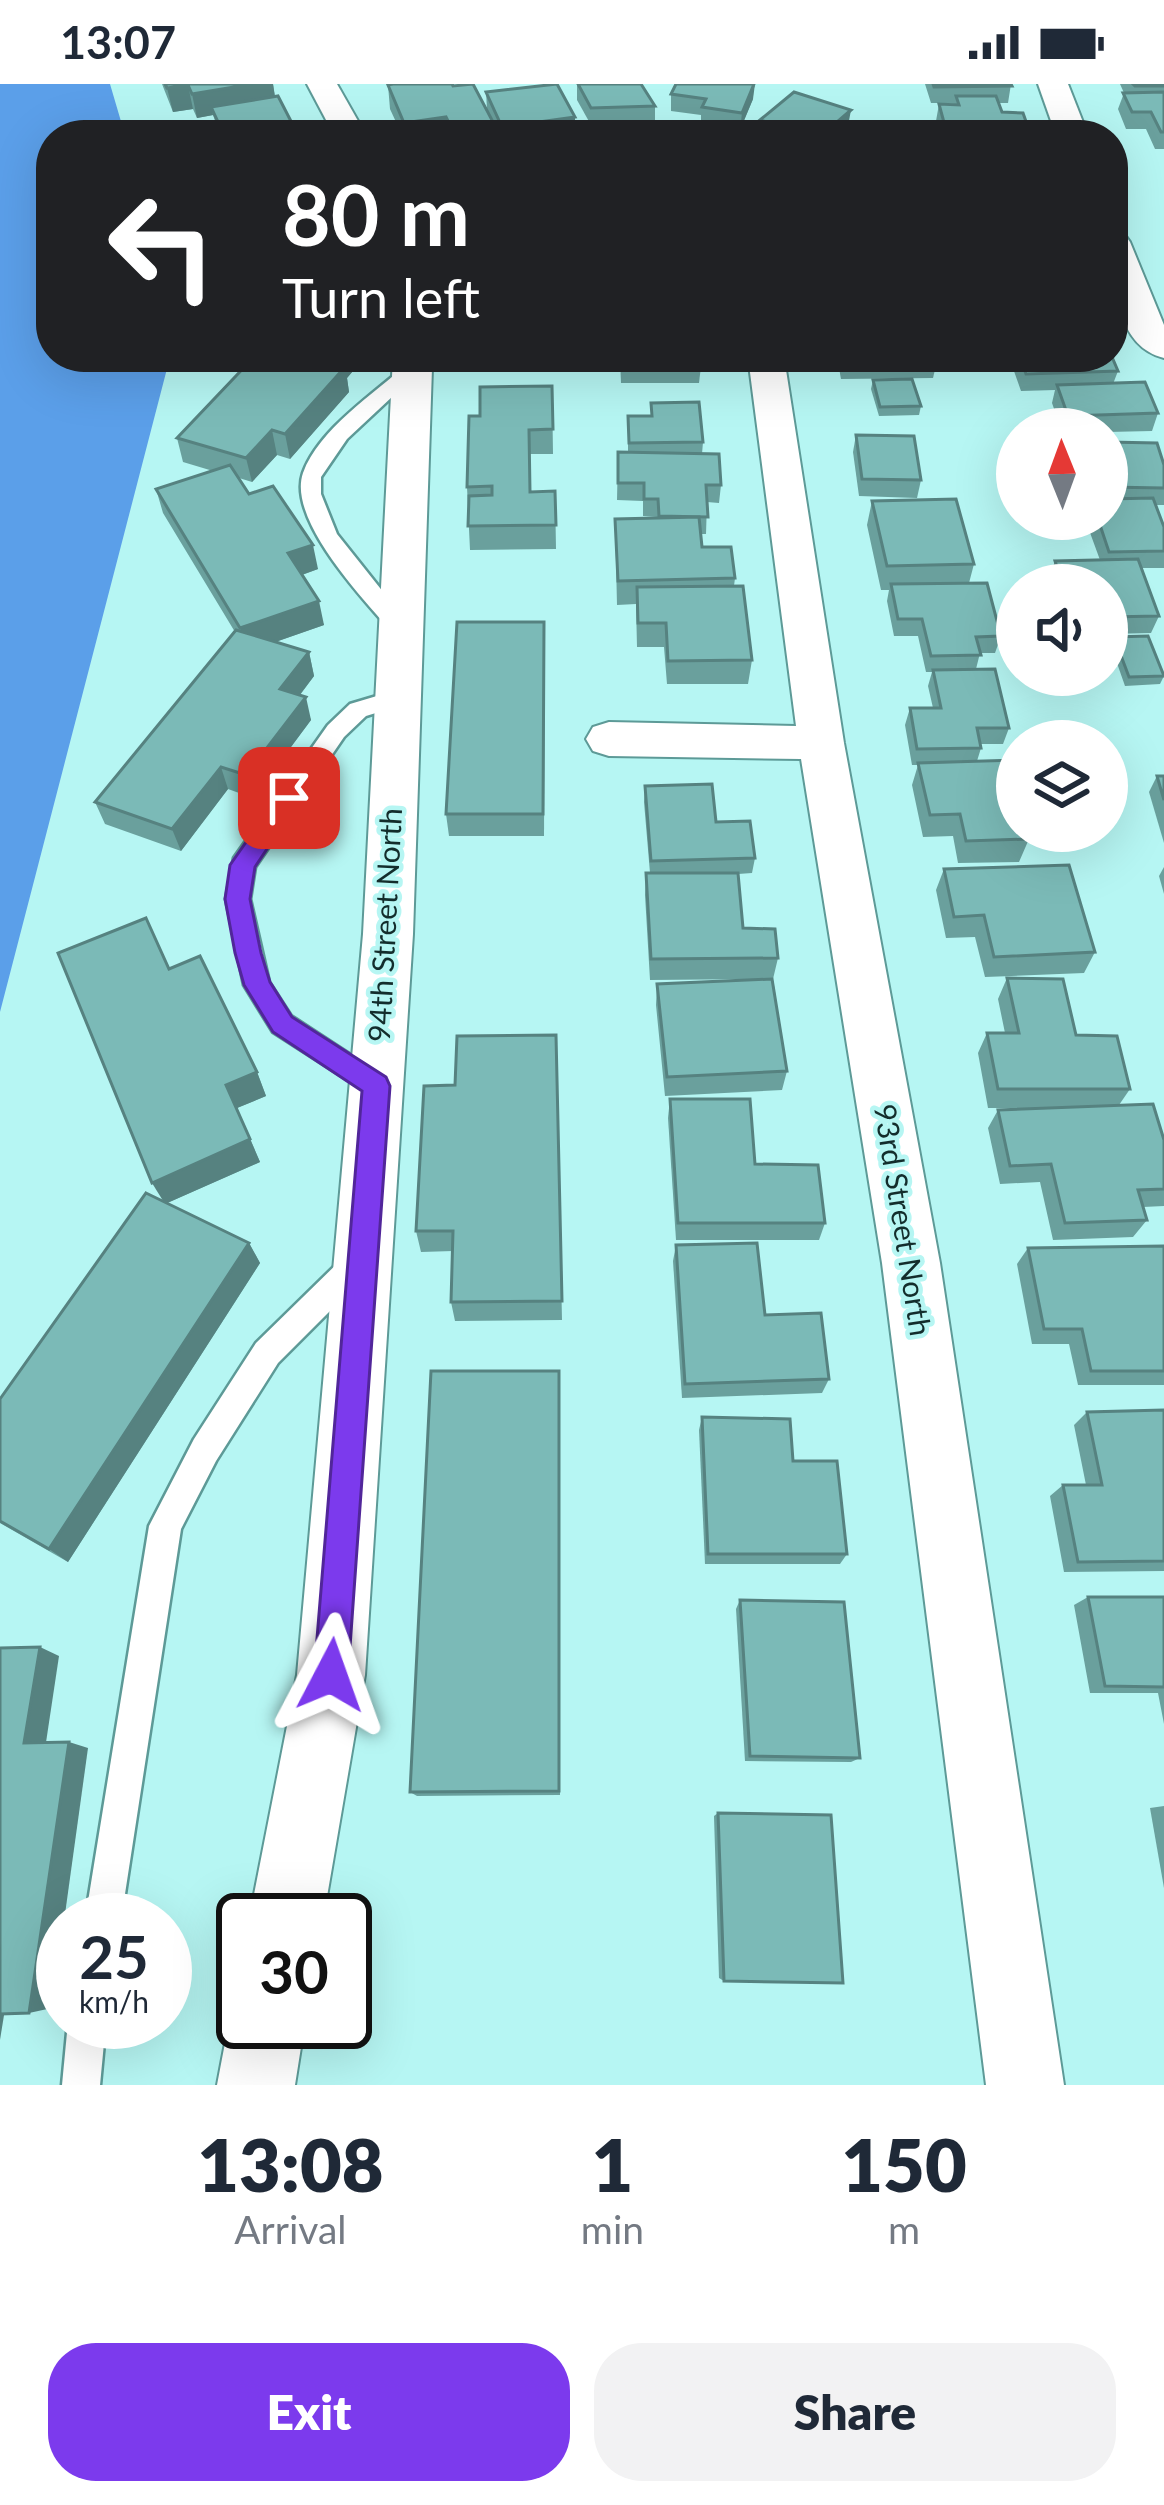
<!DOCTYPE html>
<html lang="en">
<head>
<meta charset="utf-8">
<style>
  :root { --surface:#fff; --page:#f2f2f3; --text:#1f2937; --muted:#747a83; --accent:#7c3aed }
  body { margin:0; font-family:Lato,sans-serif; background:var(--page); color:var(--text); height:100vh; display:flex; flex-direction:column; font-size:45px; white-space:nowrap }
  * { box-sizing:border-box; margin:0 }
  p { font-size:39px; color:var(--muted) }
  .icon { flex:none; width:66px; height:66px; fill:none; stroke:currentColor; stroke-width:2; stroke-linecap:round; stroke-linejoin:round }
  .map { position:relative; height:2001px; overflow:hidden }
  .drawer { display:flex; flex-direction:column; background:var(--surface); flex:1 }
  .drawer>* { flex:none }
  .top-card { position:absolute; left:36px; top:36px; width:1092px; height:252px; border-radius:48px; box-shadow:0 12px 48px #0002; background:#202124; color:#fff; overflow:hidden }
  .needle { width:78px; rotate:359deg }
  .buttons { position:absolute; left:996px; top:324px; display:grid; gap:24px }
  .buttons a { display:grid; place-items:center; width:132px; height:132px; border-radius:50%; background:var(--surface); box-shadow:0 12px 48px #0002; font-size:60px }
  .speed { position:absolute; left:36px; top:1809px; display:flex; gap:24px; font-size:60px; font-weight:700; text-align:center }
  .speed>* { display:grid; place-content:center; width:156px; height:156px; border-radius:50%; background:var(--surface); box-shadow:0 12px 48px #0002; line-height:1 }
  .speed small { font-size:30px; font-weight:400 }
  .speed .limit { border:6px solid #111; border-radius:18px; background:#fff; color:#111 }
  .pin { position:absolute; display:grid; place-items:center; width:102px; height:102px; color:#fff; margin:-51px; border-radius:24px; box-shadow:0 6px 18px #0006 }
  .me { position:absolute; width:132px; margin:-66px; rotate:4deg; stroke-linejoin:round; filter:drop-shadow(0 0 9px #0008) }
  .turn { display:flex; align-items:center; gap:42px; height:252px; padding:0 48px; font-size:54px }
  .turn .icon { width:156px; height:156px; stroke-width:2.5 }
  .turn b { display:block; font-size:84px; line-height:102px }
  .eta { display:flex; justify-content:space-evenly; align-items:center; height:204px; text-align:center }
  .eta b { font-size:72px; font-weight:800; line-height:84px }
  .action { display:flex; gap:24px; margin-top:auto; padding:24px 48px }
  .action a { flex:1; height:138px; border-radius:48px; background:var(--accent); color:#fff; font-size:48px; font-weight:800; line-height:138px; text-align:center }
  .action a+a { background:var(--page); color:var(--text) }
  .status { display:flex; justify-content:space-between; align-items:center; height:84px; padding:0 60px; background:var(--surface); direction:ltr }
  .status svg { height:33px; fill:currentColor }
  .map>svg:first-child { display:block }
  .water { fill:#5b9fe9 }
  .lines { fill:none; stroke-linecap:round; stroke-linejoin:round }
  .lane-casing { stroke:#5d9a97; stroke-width:5 }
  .street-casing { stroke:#5d9a97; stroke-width:4 }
  .lane { fill:#fff; fill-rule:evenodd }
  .street { fill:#fff; fill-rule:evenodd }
  .wall { fill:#6aa09d }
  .shaded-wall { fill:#568280 }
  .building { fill:#7bbab7; stroke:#568280; stroke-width:3 }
  .route { fill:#7c3aed; stroke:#51269a; stroke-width:3 }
  .labels { text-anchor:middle; stroke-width:9; stroke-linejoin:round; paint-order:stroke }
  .street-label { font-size:30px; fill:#132d2c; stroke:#b6f6f3 }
</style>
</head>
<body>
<div class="status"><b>13:07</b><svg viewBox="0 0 49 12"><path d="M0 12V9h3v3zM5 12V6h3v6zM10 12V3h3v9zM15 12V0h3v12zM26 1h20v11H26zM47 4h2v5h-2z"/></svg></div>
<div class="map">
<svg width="1164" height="2001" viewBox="0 0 1164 2001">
  <rect width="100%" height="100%" fill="#b6f6f3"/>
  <!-- water -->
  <path class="water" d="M0,0H110L125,51H51V273H168L169,277L0,928Z"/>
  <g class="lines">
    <defs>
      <g id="lane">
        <path d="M407,280L423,284L347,355L321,393V410L337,450L411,543L400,550L392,548C363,515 287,435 303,389C319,345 374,310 407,280Z"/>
        <path d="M397,606L408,614L405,620L366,632L344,653L255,783L250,815L269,898L291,932L386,994L390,1002L386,1010L376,1014L273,948L244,901L226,815L234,774L328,641L350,620Z"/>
        <path d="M358,1166L368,1169L373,1179L368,1189L278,1279L216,1377L181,1445L121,1836H85L149,1442L194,1355L256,1259L348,1169Z"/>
        <path d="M68,1938H106L100,2001H62Z"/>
      </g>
      <g id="street">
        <path d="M307,0H337L366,51H334Z"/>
        <path d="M1038,0H1068L1088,51H1056Z"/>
        <path d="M1113,148L1125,151L1130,158L1164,241V274C1112,261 1113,190 1113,148Z"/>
        <path d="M393,273H429L432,284L413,850L365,1591L323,1836H249L297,1591L363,850Z"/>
        <path d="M748,273H784L844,659L940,1179L1064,2001H986L882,1179L801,675L609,672L593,667L586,655L593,643L609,638L796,642Z"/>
        <path d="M243,1910V1938H305L295,2001H217L229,1938Z"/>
      </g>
    </defs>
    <!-- lane casing -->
    <use href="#lane" class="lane-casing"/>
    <!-- street casing -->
    <use href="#street" class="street-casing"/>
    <!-- lane -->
    <use href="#lane" class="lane"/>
    <!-- street -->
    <use href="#street" class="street"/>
  </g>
  <!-- wall -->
  <g class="wall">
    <path d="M162,0H273L275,12L296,51H220L213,31L197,34L193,25L173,28Z"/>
    <path d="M577,0L655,22V39L591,41L577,16Z"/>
    <path d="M925,0H1011L1008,19H999L1002,28L1029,46L1028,51H940L936,37L939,20L955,19H931Z"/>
    <path d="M1120,0H1164V65H1155L1146,45H1126L1118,25L1124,9Z"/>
    <path d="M388,1L493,51H402L390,25Z"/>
    <path d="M486,8L575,50L499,51L487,25Z"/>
    <path d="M671,10L753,15L740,46L701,40V31L671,27Z"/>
    <path d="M760,36L848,42L839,51H759Z"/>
    <path d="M620,273L701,282L699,299H621Z"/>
    <path d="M837,273H938L933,294L841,295Z"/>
    <path d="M1009,273H1112L1118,287L1113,300L1158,329L1152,347L1107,348V345H1061L1052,319L1055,306L1021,307Z"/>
    <path d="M358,281L347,294L349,308L290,375L277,371L252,398L239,394L249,410L318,485L302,491L324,541L275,558L309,568L314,592L300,611L311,636L253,714L228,705L181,767L105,740L95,718L235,548L163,429L156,405L213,387L183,378L177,354Z"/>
    <path d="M873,296L921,322L919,331L879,332L871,305Z"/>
    <path d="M552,302L553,370H530V408L555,407L556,465L470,466L467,403L480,332Z"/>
    <path d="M651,319L703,358L702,370L721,401L719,419L707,418L706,450H701L702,463L735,494L734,502L752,576L748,600H667L664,563H637L636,520L617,521L615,435L657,434V433L643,432V417L617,416L618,368H628V332H651Z"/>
    <path d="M856,351L921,396L917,414L859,412L853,368Z"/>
    <path d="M1107,358L1164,381V421H1156L1164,443V484H1142L1159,532L1151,549L1107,550V501H1051L1049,494L1055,477L1100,476L1085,435H1107Z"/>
    <path d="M872,417L974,480L969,499L1001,552L995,569H980L976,585L1009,644L1003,660H980L981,664L977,677L1017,747H1044L1042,750H1027L1029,755L1019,778L958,779L953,752L923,753L912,701L918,681H912L905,641L910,624H933L928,602L932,588H926L918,552H894L887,517L889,506H881L867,441Z"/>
    <path d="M1114,553L1164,592L1160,600L1125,602L1111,562Z"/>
    <path d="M545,562L544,752H449L446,730Z"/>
    <path d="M1157,692H1164V759L1149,708Z"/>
    <path d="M645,702L716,738L755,774L752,789L738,790L743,844L778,874L773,895L787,987L782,1006L665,1012L656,921L657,900L764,895L650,896L645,811L646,789H650L644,718Z"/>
    <path d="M1164,783V810L1159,792Z"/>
    <path d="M944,785L1095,868L1084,889L985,893L975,853L946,854L936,806Z"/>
    <path d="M169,885L257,988L266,1012L237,1024L260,1078L167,1119L249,1159L260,1179L68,1478L0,1439V1315L163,1117Z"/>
    <path d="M1007,894L1076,951L1130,1005L1119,1021L1164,1056V1122L1143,1123L1147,1136L1133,1153L1053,1156L1040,1098L1000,1100L988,1044L998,1026L1039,1024H988L978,969L987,949H1005L998,915Z"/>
    <path d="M556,951L562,1236L455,1237L451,1218L453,1167L421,1168L416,1147L455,1001Z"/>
    <path d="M670,1015L825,1139L819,1156H676L668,1034Z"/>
    <path d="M676,1161L829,1295L822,1309L682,1314L673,1177Z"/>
    <path d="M1164,1162V1301H1078L1069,1260H1032L1017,1180L1028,1164Z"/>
    <path d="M559,1304L560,1711L417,1712L410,1708Z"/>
    <path d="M1164,1326V1487L1064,1488L1050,1412L1063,1401H1086L1074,1341L1087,1328Z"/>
    <path d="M702,1333L847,1470L840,1480H705L699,1346Z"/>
    <path d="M1088,1513H1164V1640L1158,1609H1090L1074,1521Z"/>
    <path d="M740,1516L860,1674L851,1678L745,1677L736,1525Z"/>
    <path d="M1164,1722V1804L1150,1724Z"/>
    <path d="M718,1729L724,1897L719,1894L714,1732Z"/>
  </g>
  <!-- shaded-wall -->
  <g class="shaded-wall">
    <path d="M252,0H273L276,21L211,23L213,31L197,34L192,10Z"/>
    <path d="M755,0L753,15L740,46L742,29Z"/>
    <path d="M188,1L193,25L173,28L167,4Z"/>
    <path d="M851,26L848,42L839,51H822Z"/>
    <path d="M446,33L447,51H406L404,39Z"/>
    <path d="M575,33V50L502,51V43Z"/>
    <path d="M493,38V51H452L451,43Z"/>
    <path d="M340,273H357L358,281L347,294L349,308L290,375L285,350Z"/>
    <path d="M272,346L277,371L252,398L246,374Z"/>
    <path d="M313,461L318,485L293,494L288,469Z"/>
    <path d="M319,517L324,541L247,568L240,544Z"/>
    <path d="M309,568L314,592L286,629L280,605Z"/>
    <path d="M306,613L311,636L253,714L246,691Z"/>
    <path d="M221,683L228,705L181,767L172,745Z"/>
    <path d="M257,988L266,1012L237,1024L226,1001Z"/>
    <path d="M250,1055L260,1078L165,1120L152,1099Z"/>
    <path d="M249,1159L260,1179L68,1478L49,1465Z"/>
    <path d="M40,1563L59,1572L45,1665L24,1659Z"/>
    <path d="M69,1658L88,1664L52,1924L29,1929Z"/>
    <path d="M5,1925L0,1956V1926Z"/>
  </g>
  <!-- building -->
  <g class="building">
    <path d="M165,0H252L192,10L188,1L167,4Z"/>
    <path d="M393,0H452L453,2L473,0L493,38L451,43L446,33L404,39L388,1Z"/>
    <path d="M557,0L575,33L502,43L486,8Z"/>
    <path d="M578,0H641L655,22L591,24Z"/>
    <path d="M676,0H754L742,29L702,23L706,15L671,10Z"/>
    <path d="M933,0H1011L1012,2L934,3Z"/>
    <path d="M1133,0H1164V2H1135Z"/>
    <path d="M794,8L851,26L822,51H808L760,36Z"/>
    <path d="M1164,8V48H1161L1151,28H1132L1123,9Z"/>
    <path d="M278,12L296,47L275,51H224L211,23Z"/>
    <path d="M956,12H996L1002,28L1023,29L1029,46H946L939,20L959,21Z"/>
    <path d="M952,47H1016L1017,51H954Z"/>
    <path d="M254,273H340L334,280L345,283L285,350L272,346L246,374L177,354Z"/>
    <path d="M621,273H700L701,282H621Z"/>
    <path d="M1020,273H1112L1118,287L1026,290Z"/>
    <path d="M912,295L921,322L880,323L873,296Z"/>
    <path d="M1145,298L1158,329L1068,332L1057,301Z"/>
    <path d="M552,302L553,345L529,346L530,408L555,407L556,441L468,442L469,412L492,411V402L467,403L469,332H480V303Z"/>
    <path d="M699,318L703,358L629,359L628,332H652L651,319Z"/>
    <path d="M856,351L914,352L921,396L862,395Z"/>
    <path d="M1107,358L1157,359L1164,381V404L1107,403Z"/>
    <path d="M618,368L719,370L721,401H706L708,433L659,432L658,415H644V399H618Z"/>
    <path d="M230,381L249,410L273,402L313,461L288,469L319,517L240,544L156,405Z"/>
    <path d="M1153,414L1164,443V467L1109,468L1098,435H1107V415Z"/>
    <path d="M956,415L974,480L887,482L872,417Z"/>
    <path d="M699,433L702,463H731L735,494L618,497L615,435Z"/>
    <path d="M1138,475L1159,532L1107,533V501H1063L1055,477Z"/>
    <path d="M987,499L1001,552L976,553L981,571L931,572L922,535H898L891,500Z"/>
    <path d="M743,502L752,576L668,577L666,539H638L637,503Z"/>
    <path d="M457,538H544L543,730H446Z"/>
    <path d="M236,546L309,568L280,605L306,613L246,691L221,683L172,745L95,718Z"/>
    <path d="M1148,552L1164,592L1129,593L1114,553Z"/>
    <path d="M995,585L1009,644H977L981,664L917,665L910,624H941L933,586Z"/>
    <path d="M1017,676V747H1027L1029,755L966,757L960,730L930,731L918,679Z"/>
    <path d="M1157,692H1164V716Z"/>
    <path d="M712,700L716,738L750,737L755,774L651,777L645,702Z"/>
    <path d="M1069,781L1095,868L994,873L984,831L954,833L944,785Z"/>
    <path d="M646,789H738L743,844L775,845L778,874L651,875Z"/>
    <path d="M146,834L169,885L200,872L257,988L226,1001L250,1055L152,1099L58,869Z"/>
    <path d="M1007,894L1063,895L1076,951L1117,952L1130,1005H998L987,949H1019Z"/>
    <path d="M772,895L787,987L667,993L657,900Z"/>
    <path d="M556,951L562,1217L451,1218L453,1147H416L424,1002L455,1001L457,952Z"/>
    <path d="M670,1015H750L755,1080L818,1081L825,1139H678Z"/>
    <path d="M1153,1020L1164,1056V1105L1138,1106L1147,1136L1065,1139L1051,1080L1010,1082L998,1026Z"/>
    <path d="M146,1109L249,1159L49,1465L0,1437V1315Z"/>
    <path d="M757,1159L765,1231L821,1229L829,1295L685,1300L676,1161Z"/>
    <path d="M1164,1162V1287H1091L1082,1245H1044L1028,1164Z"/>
    <path d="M431,1287H559V1707L410,1708Z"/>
    <path d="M1164,1326V1477L1078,1478L1063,1401H1102L1087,1328Z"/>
    <path d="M702,1333L790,1335L793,1377H837L847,1470H708Z"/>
    <path d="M1088,1513H1164V1603L1105,1602Z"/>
    <path d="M740,1516L844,1518L860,1674L750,1672Z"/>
    <path d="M40,1563L24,1659L69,1658L29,1929L0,1930V1564Z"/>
    <path d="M718,1729L831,1731L843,1899L724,1897Z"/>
  </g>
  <!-- route -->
  <path class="route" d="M289,705L301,714L255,783L250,815L261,869L270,898L292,933L386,993L390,1002L348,1591L343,1603L331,1608L319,1603L314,1591L362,1007L273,948L244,901L235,869L225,815L230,781L281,708Z"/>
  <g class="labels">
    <!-- street labels -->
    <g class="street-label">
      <text transform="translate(386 841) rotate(-87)" y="10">94th Street North</text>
      <text transform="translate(902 1136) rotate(81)" y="10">93rd Street North</text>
    </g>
  </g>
</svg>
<div class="buttons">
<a><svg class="needle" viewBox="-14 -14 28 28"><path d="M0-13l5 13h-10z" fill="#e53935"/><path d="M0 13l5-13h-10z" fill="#747a83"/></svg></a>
<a><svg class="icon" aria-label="sound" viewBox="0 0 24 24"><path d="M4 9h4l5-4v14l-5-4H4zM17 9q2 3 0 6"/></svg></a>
<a><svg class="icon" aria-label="layers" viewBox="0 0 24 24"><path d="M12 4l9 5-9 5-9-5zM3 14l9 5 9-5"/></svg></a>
</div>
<div class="speed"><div>25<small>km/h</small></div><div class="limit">30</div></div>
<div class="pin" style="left:289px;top:714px;background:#d93025"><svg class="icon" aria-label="arrive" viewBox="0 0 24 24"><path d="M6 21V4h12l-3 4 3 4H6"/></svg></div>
<svg class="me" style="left:331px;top:1591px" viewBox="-20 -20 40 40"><path d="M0-17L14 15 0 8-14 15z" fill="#7c3aed" stroke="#fff" stroke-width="4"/></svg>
<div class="top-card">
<div class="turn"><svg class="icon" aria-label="left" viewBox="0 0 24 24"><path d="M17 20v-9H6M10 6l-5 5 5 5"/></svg><div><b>80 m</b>Turn left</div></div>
</div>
</div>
<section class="drawer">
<div class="eta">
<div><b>13:08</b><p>Arrival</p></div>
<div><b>1</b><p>min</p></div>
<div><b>150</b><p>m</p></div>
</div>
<div class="action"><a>Exit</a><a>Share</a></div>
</section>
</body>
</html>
